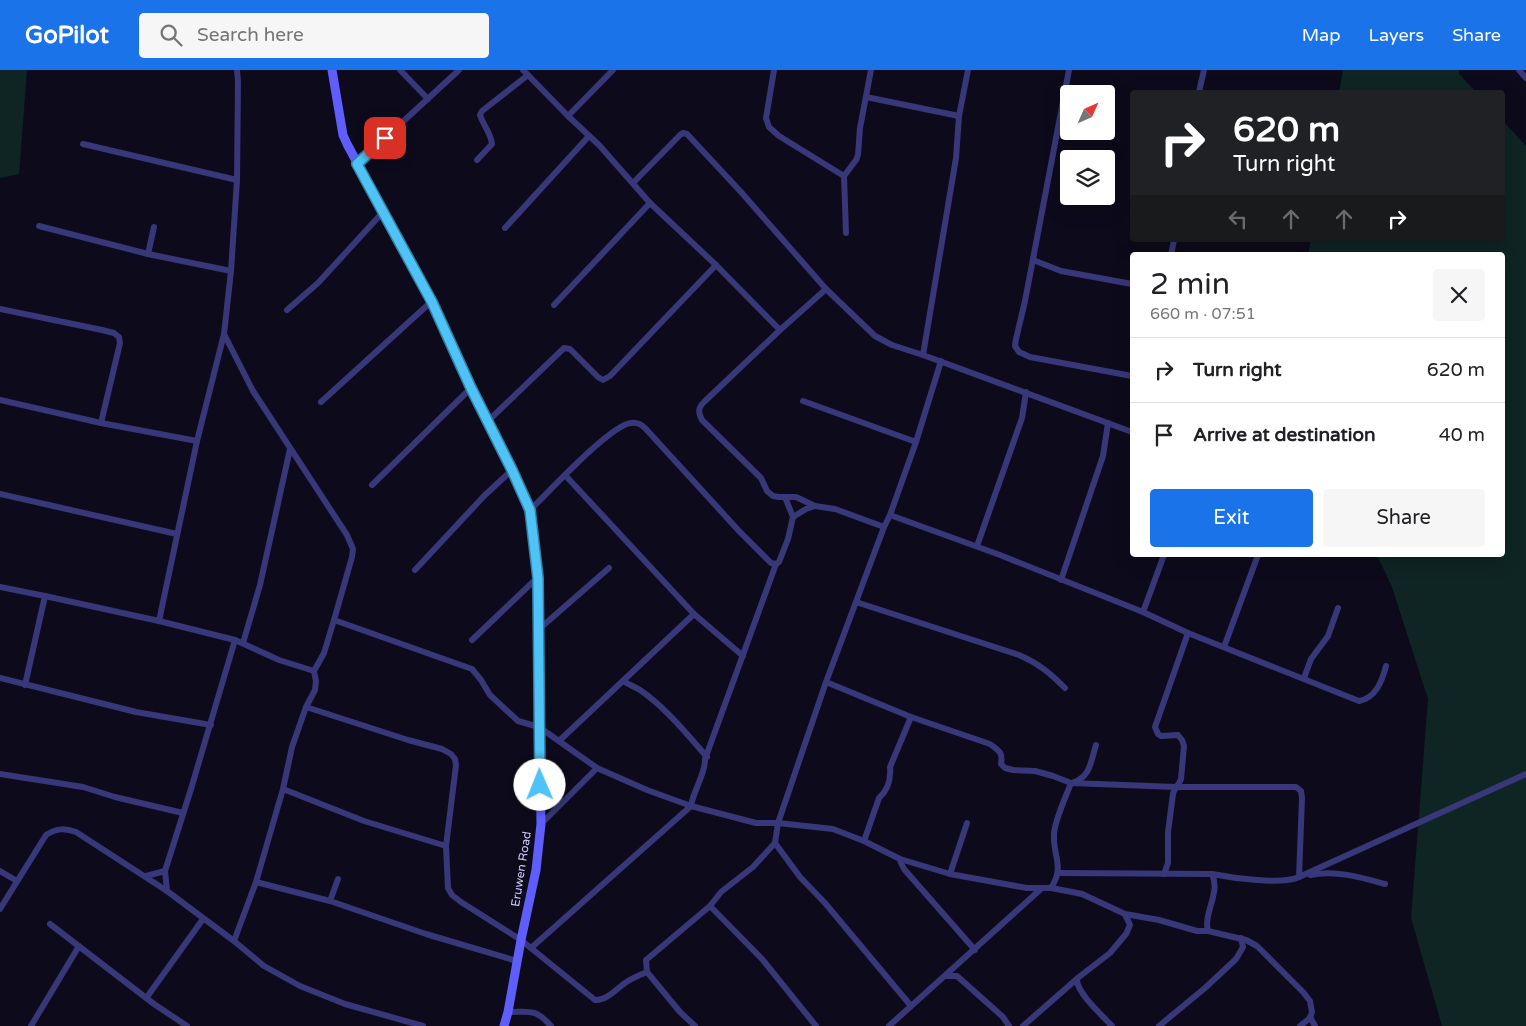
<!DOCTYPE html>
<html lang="en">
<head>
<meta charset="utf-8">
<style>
  :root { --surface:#fff; --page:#f6f6f6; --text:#202124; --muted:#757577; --line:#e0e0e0; --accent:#1a73e8 }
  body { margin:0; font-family:"Varela Round",sans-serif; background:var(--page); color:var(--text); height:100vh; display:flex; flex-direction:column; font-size:19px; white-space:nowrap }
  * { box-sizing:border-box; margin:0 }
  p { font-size:16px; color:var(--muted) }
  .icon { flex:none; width:28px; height:28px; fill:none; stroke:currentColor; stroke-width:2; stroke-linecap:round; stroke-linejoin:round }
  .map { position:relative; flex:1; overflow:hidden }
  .side { position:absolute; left:1130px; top:182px; width:375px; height:305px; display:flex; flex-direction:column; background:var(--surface); border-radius:5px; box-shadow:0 5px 20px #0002 }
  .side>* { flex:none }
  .top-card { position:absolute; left:1130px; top:20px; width:375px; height:152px; border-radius:5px; box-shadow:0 5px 20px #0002; background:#202124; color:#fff; overflow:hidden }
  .needle { width:32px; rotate:45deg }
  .controls { position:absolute; left:1060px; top:15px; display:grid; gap:10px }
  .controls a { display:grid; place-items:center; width:55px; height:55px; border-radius:5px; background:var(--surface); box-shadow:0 5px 20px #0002; font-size:25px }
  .pin { position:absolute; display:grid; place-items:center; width:42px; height:42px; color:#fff; margin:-21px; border-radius:10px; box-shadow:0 2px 8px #0006 }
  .me { position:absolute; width:55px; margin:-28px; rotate:359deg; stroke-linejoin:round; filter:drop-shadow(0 0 4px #0008) }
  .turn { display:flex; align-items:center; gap:18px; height:105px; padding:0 20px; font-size:22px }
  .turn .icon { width:65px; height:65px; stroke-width:2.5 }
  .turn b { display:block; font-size:35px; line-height:42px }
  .lanes { display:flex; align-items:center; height:48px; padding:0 20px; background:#0003; justify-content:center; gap:25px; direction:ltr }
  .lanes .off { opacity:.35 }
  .round { display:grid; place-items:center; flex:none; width:52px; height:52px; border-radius:5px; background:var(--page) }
  .head { display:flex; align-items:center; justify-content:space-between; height:85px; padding:0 20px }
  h1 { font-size:30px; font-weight:600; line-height:38px }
  .button { display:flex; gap:10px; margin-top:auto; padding:10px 20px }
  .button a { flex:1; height:58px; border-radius:5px; background:var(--accent); color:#fff; font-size:20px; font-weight:600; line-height:58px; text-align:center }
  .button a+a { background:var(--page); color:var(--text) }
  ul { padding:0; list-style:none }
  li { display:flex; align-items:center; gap:15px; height:65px; padding:0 20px; border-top:1px solid var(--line) }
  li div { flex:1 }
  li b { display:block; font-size:19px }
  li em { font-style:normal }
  header { display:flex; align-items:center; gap:30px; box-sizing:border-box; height:70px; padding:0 25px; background:var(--accent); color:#fff }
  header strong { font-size:24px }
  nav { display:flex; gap:28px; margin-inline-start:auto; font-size:18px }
  .search { width:350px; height:45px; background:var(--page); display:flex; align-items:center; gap:12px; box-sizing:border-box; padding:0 18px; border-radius:5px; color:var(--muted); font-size:19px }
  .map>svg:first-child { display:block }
  .green { fill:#0e2523 }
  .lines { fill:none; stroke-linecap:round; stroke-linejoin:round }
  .street { stroke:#383779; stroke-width:6 }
  .secondary { stroke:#5f5efc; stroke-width:9 }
  .route-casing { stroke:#337fa1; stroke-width:12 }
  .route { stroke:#4fc3f7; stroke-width:9 }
  .labels { text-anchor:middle; stroke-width:5; stroke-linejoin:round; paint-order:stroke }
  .street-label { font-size:12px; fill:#cbc6fe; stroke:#0d0b1b }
</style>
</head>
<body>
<header>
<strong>GoPilot</strong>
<div class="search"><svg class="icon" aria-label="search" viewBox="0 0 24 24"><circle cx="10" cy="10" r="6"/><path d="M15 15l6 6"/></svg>Search here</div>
<nav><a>Map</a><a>Layers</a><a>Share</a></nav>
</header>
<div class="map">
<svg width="1526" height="956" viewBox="0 0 1526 956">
  <rect width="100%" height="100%" fill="#0d0b1b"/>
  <!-- green -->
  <g class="green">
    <path d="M0,0H27L19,104L0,108Z"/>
    <path d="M1343,0H1459V4L1476,22H1339Z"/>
    <path d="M1503,51L1526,76V956H1442L1411,848L1428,629L1392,517L1377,485H1502V185H1308L1311,170H1502Z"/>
  </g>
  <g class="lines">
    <!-- street -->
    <g class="street">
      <path d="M400,0L428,29"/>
      <path d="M523,0L568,46L599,75L650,133L716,195L780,260"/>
      <path d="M774,0L766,48L769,57L779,66L844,106L846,163"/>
      <path d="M1069,0L1025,231L1016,269L1015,276L1019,282L1030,287L1132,306"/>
      <path d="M1519,0L1526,8"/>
      <path d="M1199,22L1204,0"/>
      <path d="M866,27L959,46"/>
      <path d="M568,46L613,0"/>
      <path d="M83,74L237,110"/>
      <path d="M477,90L492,74C491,63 483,55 480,45L482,41L528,5"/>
      <path d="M357,94L459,0"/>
      <path d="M844,106L856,90L858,85L860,58L871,0"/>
      <path d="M633,113L680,65L683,63L687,64L741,122L826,219L875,266L892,275L923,285L1132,362"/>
      <path d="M39,156L148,184L231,201"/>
      <path d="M505,158L589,66"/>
      <path d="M148,184L154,157"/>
      <path d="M1171,185L1174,170"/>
      <path d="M1033,190L1061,201L1132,214"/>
      <path d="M826,219L780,260L704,332C698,338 698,342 702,350L761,408L767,421L773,426L779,427H796L815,436L835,439L884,457"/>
      <path d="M554,235L650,133"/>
      <path d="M0,239L102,260L114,263L119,267L120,273L101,353"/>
      <path d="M287,240L318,213L383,142"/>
      <path d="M224,264L253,321L347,465L353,479L352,487L334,550L324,583L314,601L316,611L315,620L306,637L292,677L283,719L256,812L234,871"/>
      <path d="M923,285L956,88L959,46L968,0"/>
      <path d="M0,330L101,353L197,371"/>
      <path d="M803,331L916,372"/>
      <path d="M321,332L432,231"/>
      <path d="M488,351L564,278L570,279L598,307L603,310L610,306L716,195"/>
      <path d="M565,405L694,544L743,586"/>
      <path d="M372,415L471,318"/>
      <path d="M0,424L177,464"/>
      <path d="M530,440C548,423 610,355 631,353C637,352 641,354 645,358L739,461L771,493L776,494L779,492L788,469L793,447L785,427"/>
      <path d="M890,445L1000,485L1143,542L1188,563L1359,631C1376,628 1382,611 1386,596"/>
      <path d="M793,447L806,439L815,436"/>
      <path d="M977,476L1022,348L1026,322"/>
      <path d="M415,500L484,426L512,400"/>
      <path d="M1061,510L1103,386L1108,353"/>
      <path d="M0,517L45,526L159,551L235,570L279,590L314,601"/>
      <path d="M856,532L1019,585C1038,593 1050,603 1065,618"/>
      <path d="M1143,542L1164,485"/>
      <path d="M334,550L472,599L481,610L490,625L518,651L539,657L597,698L647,720L691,736L756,753H778L833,759L864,771L900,789L950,804L1027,818H1051L1067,821L1082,824L1125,844L1159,850L1197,861H1208L1246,870L1257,876L1303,922L1310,931L1312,942L1310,948L1300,956"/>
      <path d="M159,551L197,371L224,264L231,201L237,110L238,12L237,0"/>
      <path d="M538,560L609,498"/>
      <path d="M472,570L537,508"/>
      <path d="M243,573L260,515L290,379"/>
      <path d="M1224,577L1258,485"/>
      <path d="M0,608L136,642L211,655"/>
      <path d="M1304,608L1311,589L1328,566L1338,538"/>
      <path d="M623,611C628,614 635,617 640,620C665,637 687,664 707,687"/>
      <path d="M826,612L911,647L990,674C999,681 1003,682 1001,694L1005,698L1013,700L1035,701L1053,706L1071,713L1176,717H1296L1301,721L1302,728L1299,807C1283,815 1232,808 1212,804C1221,823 1203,843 1208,861"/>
      <path d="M25,615L45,526"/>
      <path d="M306,637L408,670L442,679L451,684L455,689L456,695L446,776L448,818L452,825L461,832L521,870L595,930C607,931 618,917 628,911C634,907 640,905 647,902"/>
      <path d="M559,671L694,544"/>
      <path d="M0,704L83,717L115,727L183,743"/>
      <path d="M1074,712C1091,706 1091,690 1096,675"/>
      <path d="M283,719L364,751L446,776"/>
      <path d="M541,754L597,698"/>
      <path d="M864,771L879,728C888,720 891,709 890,697L911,647"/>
      <path d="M775,773L800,807L825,833L911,936"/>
      <path d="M900,789L901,793L904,799L975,880"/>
      <path d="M0,801L17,811"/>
      <path d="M1059,803L1212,804"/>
      <path d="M950,804L967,753"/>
      <path d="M1164,804L1168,793V762L1173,724C1174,718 1179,715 1181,709L1184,676L1182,670L1178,665L1161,666L1158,664L1155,657L1188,563"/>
      <path d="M1310,805C1336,800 1360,807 1385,814"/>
      <path d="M146,806L165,801"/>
      <path d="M1299,807L1526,704"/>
      <path d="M256,812L330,831L426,864L517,891"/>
      <path d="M1051,818C1065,796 1053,787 1054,765C1054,751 1066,727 1071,713"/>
      <path d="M167,821L165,801L191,719L235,570"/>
      <path d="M330,831L338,809"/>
      <path d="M710,836L762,889L816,956"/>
      <path d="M0,839L46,765C57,758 65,758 76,762L167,821L234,871L264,896L300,916L345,934L423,956"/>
      <path d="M50,854L154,934L187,956"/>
      <path d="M531,878L691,736C693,721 706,703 705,689L776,494"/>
      <path d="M947,906H957L1003,947L1009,956"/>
      <path d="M1077,911C1079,925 1102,945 1112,956"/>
      <path d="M147,927L203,849"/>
      <path d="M508,942C530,942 535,938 551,956"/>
      <path d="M1310,947L1315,956"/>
      <path d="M31,956L79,876"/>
      <path d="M695,956L680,942L647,902L646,890L710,836L721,822L753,797L775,773L778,753L826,612L884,457L890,445L916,372L941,291"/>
      <path d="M889,956L1042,818"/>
      <path d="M1023,956L1079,907L1110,883L1126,864L1130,855L1125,844"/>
      <path d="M1159,956L1205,918L1236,889L1243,877L1241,868"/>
    </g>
    <!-- secondary -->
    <path class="secondary" d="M332,0L343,65L347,74L432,231L471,318L512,400L530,440L537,508L541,754L536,800L521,870L508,942L504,956"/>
  </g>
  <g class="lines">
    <defs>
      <path id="route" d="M385,68L357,94L432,232L471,318L512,400L530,440L538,508L540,715"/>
    </defs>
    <!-- route casing -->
    <use href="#route" class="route-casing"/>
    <!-- route -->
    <use href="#route" class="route"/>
  </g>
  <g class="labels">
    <!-- street labels -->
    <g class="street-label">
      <text transform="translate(521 799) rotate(-81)" y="4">Eruwen Road</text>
    </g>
  </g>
</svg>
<div class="controls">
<a><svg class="needle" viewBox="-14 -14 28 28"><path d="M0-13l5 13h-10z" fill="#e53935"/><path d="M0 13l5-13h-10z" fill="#757577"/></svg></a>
<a><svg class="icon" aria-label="layers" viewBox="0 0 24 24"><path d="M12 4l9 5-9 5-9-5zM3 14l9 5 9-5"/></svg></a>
</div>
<div class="pin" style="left:385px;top:68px;background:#d93025"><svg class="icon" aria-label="arrive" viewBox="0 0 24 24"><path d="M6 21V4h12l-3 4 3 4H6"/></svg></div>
<svg class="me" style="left:540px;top:715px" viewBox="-20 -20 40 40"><circle r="19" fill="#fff"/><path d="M0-13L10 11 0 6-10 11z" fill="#4fc3f7"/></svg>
<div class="top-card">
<div class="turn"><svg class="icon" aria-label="right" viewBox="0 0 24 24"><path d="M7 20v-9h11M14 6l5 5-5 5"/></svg><div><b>620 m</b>Turn right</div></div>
<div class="lanes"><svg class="icon off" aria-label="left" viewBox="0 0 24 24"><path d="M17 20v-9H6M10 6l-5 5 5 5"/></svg><svg class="icon off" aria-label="ahead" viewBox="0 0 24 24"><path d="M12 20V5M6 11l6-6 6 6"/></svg><svg class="icon off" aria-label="ahead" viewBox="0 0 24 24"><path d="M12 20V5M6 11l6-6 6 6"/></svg><svg class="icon" aria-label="right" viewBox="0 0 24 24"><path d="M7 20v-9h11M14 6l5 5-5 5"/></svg></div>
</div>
<section class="side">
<div class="head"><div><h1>2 min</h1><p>660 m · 07:51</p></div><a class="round"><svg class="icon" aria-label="close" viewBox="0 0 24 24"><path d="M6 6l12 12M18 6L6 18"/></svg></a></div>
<ul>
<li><svg class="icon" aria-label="right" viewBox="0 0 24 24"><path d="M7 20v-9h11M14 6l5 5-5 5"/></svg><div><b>Turn right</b></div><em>620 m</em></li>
<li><svg class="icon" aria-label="arrive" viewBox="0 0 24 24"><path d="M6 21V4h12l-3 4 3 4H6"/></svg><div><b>Arrive at destination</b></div><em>40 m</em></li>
</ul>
<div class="button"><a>Exit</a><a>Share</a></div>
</section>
</div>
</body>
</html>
